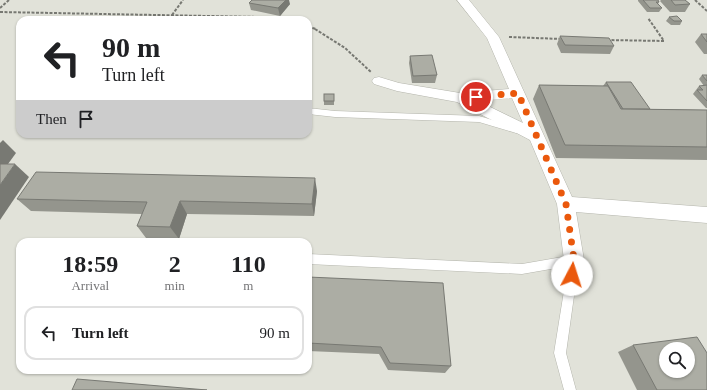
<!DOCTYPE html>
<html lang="en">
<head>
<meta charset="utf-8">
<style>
  :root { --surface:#fff; --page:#f6f6f6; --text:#202124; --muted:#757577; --line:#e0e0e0 }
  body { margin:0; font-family:"Times New Roman",serif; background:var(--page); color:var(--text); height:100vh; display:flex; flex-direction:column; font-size:15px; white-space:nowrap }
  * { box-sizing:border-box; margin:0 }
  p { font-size:13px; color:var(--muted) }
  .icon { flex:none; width:22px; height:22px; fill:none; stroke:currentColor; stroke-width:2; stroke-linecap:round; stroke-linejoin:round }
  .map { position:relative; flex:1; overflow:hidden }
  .drawer { position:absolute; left:16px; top:238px; width:296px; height:136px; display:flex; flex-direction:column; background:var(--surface); border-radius:12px; box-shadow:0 1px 3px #0004 }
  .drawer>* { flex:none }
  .hud { position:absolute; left:16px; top:16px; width:296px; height:122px; border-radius:12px; box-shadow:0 1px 3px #0004; background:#fff; color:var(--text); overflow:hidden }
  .buttons { position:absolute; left:659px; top:342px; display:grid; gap:8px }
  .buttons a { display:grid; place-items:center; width:36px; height:36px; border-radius:50%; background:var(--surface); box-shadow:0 1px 3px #0004; font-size:20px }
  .pin { position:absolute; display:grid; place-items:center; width:34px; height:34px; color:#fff; margin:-17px; border:2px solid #fff; border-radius:50%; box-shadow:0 1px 4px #0007 }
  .me { position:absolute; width:44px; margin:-22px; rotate:5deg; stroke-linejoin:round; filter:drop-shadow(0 0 3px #0008) }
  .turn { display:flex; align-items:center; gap:14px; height:84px; padding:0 20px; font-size:18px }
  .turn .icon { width:52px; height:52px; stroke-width:2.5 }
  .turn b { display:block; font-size:28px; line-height:34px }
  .then { display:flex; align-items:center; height:38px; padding:0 20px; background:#0003; gap:8px; font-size:15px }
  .eta { display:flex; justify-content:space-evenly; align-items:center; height:68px; text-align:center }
  .eta b { font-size:24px; font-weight:700; line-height:28px }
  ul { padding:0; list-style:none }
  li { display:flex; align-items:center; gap:12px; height:54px; margin:0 8px 6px; padding:0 12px; border:2px solid var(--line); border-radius:12px }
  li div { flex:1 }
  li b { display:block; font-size:15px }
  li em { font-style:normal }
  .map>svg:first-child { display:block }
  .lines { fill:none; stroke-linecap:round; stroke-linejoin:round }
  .service-casing { stroke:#b4b5ac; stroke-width:1 }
  .minor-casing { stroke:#b4b5ac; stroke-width:1 }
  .path { stroke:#777872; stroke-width:2; stroke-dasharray:3 1.5; stroke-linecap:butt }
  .service { fill:#fff; fill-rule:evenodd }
  .minor { fill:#fff; fill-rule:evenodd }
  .wall { fill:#94958d }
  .shaded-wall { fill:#787973 }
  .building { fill:#acada4; stroke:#787973; fill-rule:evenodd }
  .route { stroke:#ea580c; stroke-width:7; stroke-dasharray:0 12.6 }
</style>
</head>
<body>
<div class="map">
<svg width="707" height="390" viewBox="0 0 707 390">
  <rect width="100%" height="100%" fill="#e1e2d9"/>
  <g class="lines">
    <defs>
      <g id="service">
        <path d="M308,108L335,111L479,116L519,128L520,130L516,133L479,122L335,117L308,114Z"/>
        <path d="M308,254L522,264L574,255L578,257L579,260L566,353L576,390H564L554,353L568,266L522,274L308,264Z"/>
      </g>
      <path id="minor" d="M457,0H469L499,37L572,197L707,207V223L576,212L584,260L581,266L574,269L567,266L564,260L557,204L530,140L457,102L397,91L374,84L372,81L374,78L379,77L399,83L460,93L509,89L487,38ZM512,98L523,123L478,101Z"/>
    </defs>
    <!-- service casing -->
    <use href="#service" class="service-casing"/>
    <!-- minor casing -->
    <use href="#minor" class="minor-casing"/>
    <!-- path -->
    <g class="path">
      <path d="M695,0L707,11"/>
      <path d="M0,8L9,0"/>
      <path d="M0,12L260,17L276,20"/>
      <path d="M172,15L183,0"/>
      <path d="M308,27L316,29"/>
      <path d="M315,29L345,48L371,72"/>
      <path d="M509,37L562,39"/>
      <path d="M607,40L664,41L648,18"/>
    </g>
    <!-- service -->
    <use href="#service" class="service"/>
    <!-- minor -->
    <use href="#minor" class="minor"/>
  </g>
  <!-- wall -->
  <g class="wall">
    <path d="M638,0H658L659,2L658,4L662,8L659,12H647L638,1Z"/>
    <path d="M661,0H685L690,4L685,12H670L660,1Z"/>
    <path d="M249,3L290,4L280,16L251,10Z"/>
    <path d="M669,17L682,21L680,25H671L666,21Z"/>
    <path d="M701,34H707V54H704L695,42Z"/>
    <path d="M560,36L614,46L610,54L561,53L557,44Z"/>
    <path d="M410,56L437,75L435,83H412L409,63Z"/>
    <path d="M702,75H707V108H706L693,94L699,86H704L699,79Z"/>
    <path d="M606,82L650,109L707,110V160L556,158L533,99L539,85L603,86Z"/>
    <path d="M334,94V105H324V101Z"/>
    <path d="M317,191L314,216L187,214L179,239L146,238L137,226L142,214L31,211L17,199Z"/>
    <path d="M308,277L451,366L445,373L388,370L379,354L308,351Z"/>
    <path d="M633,345L707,390H637L618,352Z"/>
  </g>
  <!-- shaded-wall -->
  <g class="shaded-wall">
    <path d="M286,0H289L290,4L280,16L278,8Z"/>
    <path d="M3,140L16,153L0,175V143Z"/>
    <path d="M15,164L29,177L0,220V185Z"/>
    <path d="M315,178L317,191L314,216L312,204Z"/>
    <path d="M180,201L187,214L179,239L170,227Z"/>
  </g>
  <!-- building -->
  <g class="building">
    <path d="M252,0H286L278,8L249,3Z"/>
    <path d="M643,0H658L659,2H656L662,8H650Z"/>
    <path d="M671,0H685L690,4L675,5Z"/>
    <path d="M677,16L682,21H674L669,17Z"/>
    <path d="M701,34H707V42Z"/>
    <path d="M560,36L609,38L614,46L565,45Z"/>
    <path d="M432,55L437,75L413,76L410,56Z"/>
    <path d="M702,75H707V81Z"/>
    <path d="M606,82H631L650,109H623Z"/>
    <path d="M539,85L608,86L621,109L707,110V147L565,145Z"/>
    <path d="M707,85V101L697,90H703L699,86Z"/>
    <rect x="324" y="94" width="10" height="7"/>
    <path d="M0,164H15L0,185Z"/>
    <path d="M36,172L315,178L312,204L180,201L170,227L137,226L147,202L17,199Z"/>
    <path d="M308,277L443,283L451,366L390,363L381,347L308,343Z"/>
    <path d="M697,337L707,353V390H657L633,345ZM666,349H688V371H666Z"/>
    <path d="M77,379L207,390H72Z"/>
  </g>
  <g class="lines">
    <!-- route -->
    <path class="route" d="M476,97L518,93L566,204L574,260L572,275"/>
  </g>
</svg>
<div class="buttons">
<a><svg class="icon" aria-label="search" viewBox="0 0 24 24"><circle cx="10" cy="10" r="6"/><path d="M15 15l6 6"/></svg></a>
</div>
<div class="pin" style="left:476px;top:97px;background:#d93025"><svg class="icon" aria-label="arrive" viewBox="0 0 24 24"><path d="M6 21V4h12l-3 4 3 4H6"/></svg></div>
<svg class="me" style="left:572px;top:275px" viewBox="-20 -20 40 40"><circle r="19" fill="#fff"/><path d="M0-13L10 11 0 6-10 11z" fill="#ea580c"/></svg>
<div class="hud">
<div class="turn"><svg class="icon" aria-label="left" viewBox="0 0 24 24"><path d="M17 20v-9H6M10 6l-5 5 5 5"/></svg><div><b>90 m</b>Turn left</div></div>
<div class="then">Then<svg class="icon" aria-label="arrive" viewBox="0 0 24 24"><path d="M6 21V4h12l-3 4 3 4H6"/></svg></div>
</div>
<section class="drawer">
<div class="eta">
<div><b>18:59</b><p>Arrival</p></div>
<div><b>2</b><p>min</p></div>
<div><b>110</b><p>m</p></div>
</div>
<ul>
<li><svg class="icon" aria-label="left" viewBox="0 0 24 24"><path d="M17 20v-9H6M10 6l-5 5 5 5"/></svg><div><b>Turn left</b></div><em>90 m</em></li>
</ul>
</section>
</div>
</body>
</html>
